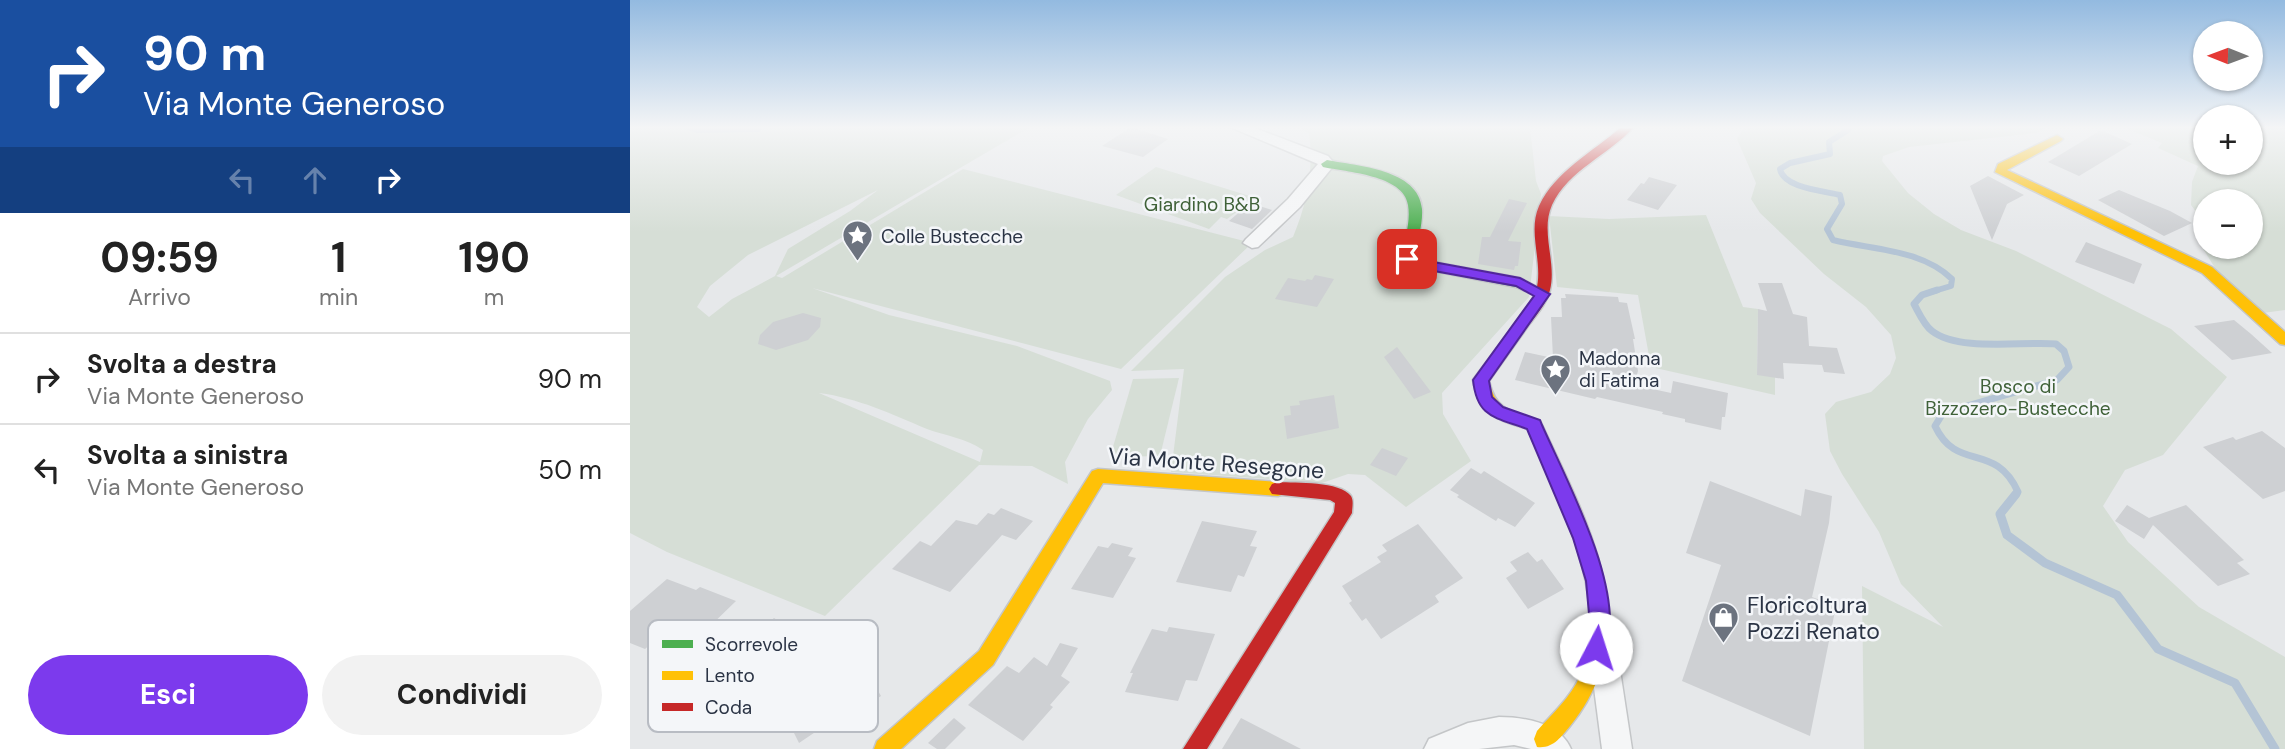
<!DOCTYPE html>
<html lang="it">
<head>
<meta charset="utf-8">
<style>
  :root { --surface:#fff; --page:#f2f2f2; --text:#222; --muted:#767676; --line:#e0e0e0; --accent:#7c3aed }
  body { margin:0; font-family:"DM Sans",sans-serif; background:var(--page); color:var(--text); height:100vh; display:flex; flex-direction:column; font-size:26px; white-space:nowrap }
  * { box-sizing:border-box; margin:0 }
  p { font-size:23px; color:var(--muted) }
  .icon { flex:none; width:38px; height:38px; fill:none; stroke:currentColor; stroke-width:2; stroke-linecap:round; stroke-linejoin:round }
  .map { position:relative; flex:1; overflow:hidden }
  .panel { display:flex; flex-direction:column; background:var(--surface); width:630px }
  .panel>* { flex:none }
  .top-card { background:#1a4fa0; color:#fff; overflow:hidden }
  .needle { width:46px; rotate:271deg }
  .fabs { position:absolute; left:1563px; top:21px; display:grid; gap:14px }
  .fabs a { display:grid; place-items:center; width:70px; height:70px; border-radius:50%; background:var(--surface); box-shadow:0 2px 5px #0004; font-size:35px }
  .pin { position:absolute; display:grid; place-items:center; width:60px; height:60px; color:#fff; margin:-30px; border-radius:14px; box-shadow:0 4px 10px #0006 }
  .me { position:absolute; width:77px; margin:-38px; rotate:5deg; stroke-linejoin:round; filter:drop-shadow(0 0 5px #0008) }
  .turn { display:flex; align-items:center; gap:24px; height:147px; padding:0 28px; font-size:32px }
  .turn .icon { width:91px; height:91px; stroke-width:2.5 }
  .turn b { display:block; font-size:49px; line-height:60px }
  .lanes { display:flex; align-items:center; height:66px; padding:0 28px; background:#0003; justify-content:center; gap:35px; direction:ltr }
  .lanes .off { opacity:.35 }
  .eta { display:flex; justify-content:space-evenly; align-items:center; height:119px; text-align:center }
  .eta b { font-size:42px; font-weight:700; line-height:49px }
  .primary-button { display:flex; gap:14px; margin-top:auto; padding:14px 28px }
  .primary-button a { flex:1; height:80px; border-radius:42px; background:var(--accent); color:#fff; font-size:28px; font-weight:700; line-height:80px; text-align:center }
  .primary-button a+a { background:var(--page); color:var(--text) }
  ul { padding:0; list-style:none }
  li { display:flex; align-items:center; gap:21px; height:91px; padding:0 28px; border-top:2px solid var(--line) }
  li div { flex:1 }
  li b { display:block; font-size:26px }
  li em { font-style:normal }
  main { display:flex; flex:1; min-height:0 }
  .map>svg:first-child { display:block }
  .green { fill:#d6ded6; fill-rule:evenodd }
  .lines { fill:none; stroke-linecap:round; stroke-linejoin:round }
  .stream-far2 { stroke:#b4c4d5; stroke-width:6 }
  .stream-far1 { stroke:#b4c4d5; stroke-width:7 }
  .stream { stroke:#b4c4d5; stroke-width:9 }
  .building { fill:#ced0d3 }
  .street-casing { stroke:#c4c6c8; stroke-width:3 }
  .fast-casing { stroke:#c4c6c8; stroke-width:3 }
  .slow-casing { stroke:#c4c6c8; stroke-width:3 }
  .jam-casing { stroke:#c4c6c8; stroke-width:3 }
  .street { fill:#f5f6f7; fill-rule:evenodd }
  .fast { fill:#4caf50; fill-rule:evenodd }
  .slow { fill:#ffc107; fill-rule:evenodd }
  .jam { fill:#c62828; fill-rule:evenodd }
  .route { fill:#7c3aed; stroke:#51269a; stroke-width:2 }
  .labels { text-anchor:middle; stroke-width:5; stroke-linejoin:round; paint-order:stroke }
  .park-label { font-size:19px; fill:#3f6138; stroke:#f4f6f9 }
  .poi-label { font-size:19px; fill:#2b3445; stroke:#f4f6f9; text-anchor:start }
  .near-street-label { font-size:23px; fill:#2b3445; stroke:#f4f6f9 }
  .near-poi-label { font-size:23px; fill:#2b3445; stroke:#f4f6f9; text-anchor:start }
  .key { fill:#f4f6f9; stroke:#b8bcc3; stroke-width:2 }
  .key-label { font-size:19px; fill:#2b3445 }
</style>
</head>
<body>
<main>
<section class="panel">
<div class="top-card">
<div class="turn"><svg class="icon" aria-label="right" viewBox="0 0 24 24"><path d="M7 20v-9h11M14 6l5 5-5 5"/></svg><div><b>90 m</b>Via Monte Generoso</div></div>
<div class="lanes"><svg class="icon off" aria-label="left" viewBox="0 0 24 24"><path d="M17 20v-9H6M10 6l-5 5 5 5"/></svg><svg class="icon off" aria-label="ahead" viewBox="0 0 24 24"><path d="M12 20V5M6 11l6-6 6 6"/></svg><svg class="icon" aria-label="right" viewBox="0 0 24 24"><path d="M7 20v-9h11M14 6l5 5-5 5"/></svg></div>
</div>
<div class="eta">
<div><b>09:59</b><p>Arrivo</p></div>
<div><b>1</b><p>min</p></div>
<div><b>190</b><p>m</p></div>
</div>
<ul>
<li><svg class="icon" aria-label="right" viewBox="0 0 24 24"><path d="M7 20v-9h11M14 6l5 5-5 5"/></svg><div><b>Svolta a destra</b><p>Via Monte Generoso</p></div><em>90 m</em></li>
<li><svg class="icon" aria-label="left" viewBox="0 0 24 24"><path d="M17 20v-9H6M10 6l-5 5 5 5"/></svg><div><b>Svolta a sinistra</b><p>Via Monte Generoso</p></div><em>50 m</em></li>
</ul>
<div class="primary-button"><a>Esci</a><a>Condividi</a></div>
</section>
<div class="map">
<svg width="1655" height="749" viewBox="0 0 1655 749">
  <rect width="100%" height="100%" fill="#e6e8ea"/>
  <!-- green -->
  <g class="green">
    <path d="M0,127H400L146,276L152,278L333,169L622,243L491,369L182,288L259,315L387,346L480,381L482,390L458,419L435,462L438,484L402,466L349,465L195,616L37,552L0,533ZM248,190L220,211L158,249L145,276L102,299L79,317L67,307L80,286L118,255ZM189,393C228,398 261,414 297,429C316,436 336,438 353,450L350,462Z"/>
    <path d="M667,127H900L906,181L911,194L899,297L812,393L813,414L841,461L776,507L735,475L718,474L692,483L541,472L554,369L501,371L595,277L635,250L663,237C677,203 684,170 679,133Z"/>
    <path d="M1115,127H1417L1406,133L1279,147L1253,156L1252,161L1278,193L1304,214L1331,230L1386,251L1541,329L1597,377L1533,455L1495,470L1473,506L1498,542L1569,607L1655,657V749H1234L1232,586L1313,627L1271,584L1249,532L1212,474L1200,451L1195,414L1206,402L1241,392L1260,374L1266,358L1261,335L1236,307L1194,274L1130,213L1121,199L1126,183L1107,139Z"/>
    <path d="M1493,127H1575V163H1620L1621,127H1655V310L1633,313L1590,276L1572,247L1575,241V247H1620V201H1575V224L1561,205L1562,182L1568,166L1528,148L1532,143Z"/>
    <path d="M526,167L626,198L597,219L591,217L579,229L486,195Z"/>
    <path d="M1076,215L1113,307L1128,309L1127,374L1145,377V395L1021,367L1008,295L927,287L919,216L979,219Z"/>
    <path d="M549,378L530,456L480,457L503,379Z"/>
  </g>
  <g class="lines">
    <!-- stream-far2 -->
    <g class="stream-far2">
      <path d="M58,127L67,130L128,129"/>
      <path d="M1216,127L1218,130L1199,142L1200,154L1160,163L1150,169C1153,188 1194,191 1210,195L1212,204L1197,229L1203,240C1243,250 1291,249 1322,279L1321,286L1301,292"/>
    </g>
    <!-- stream-far1 -->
    <path class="stream-far1" d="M1307,290L1292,295L1284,304C1289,313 1294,325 1302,331C1329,352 1393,341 1426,344L1434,351L1439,367L1427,380L1313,413L1305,426C1327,473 1365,441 1388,492L1385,496"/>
    <!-- stream -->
    <path class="stream" d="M1386,494L1370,514L1377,535L1415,563L1487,595L1528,649L1605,683L1645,749"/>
  </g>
  <!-- building -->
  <g class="building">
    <path d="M501,127L538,139L513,157L472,146Z"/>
    <path d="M1471,130L1502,144L1449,176L1418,162Z"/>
    <path d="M1358,176L1394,195L1377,204L1362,240L1340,186Z"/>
    <path d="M1019,177L1047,185L1028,210L997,200L1011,183L1014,184Z"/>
    <path d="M1489,190L1540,211L1562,223L1534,236L1468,200Z"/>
    <path d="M879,199L897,203L878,241L891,242L888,266H885L884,270L848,264L852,237H860Z"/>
    <path d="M620,203L642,210L622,229L599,221Z"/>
    <path d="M1456,242L1512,264L1504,284L1445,262Z"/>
    <path d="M685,275L704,279L687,307L645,299L658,278L675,281L677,279L682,280Z"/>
    <path d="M1128,283H1152L1163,314L1177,317L1179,346L1207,348L1215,374L1194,372L1192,365L1153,363L1154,379L1127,375L1128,309L1137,311Z"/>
    <path d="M935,294L988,297L989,302L997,303L1005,339H1003L1008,371L1004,385L1041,393L1043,381L1098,393L1095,417H1092L1091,430L1055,422V419L1032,414L1033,412L967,397L965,399L885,380L895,352L923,358L921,317H932L931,298H936Z"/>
    <path d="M173,313L191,318L190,327L178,340L146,350L128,344L130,335L143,322Z"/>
    <path d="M1604,320L1621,334L1642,353L1602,360L1564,326Z"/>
    <path d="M767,347L801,392L784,399L754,357Z"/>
    <path d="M704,395L709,428L657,439L654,416L661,415L660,406L670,405L669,401Z"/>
    <path d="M1632,431L1655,448V491L1633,499L1573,447L1603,437L1606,440Z"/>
    <path d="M752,448L778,458L766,476L740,465Z"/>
    <path d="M841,468L851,474L854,471L905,503L885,527L868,518L866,521L827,497L829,495L820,490Z"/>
    <path d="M1080,481L1171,516L1175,489L1202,496L1199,523L1182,597L1206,606L1180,736L1052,681L1091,565L1056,553Z"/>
    <path d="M1497,505L1519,518L1556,505L1614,560L1607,563L1620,574L1588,586L1523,525L1514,539L1485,521Z"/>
    <path d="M371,508L403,521L386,540L372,535L320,592L262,569L290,541L301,546L326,520L347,525L358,513L364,515Z"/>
    <path d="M572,521L627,531L620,546L627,547L614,577L608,575L601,592L546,582Z"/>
    <path d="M788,524L833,578L805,596L809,602L751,639L736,618L732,621L719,603L722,601L712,586L751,562L747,557L757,551L752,545Z"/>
    <path d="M482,543L503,548L498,556L506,558L483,598L441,589L468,546L478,548Z"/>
    <path d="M898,552L907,562L912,559L934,589L898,609L876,578L887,571L880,562Z"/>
    <path d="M37,579L66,590L70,587L106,601L74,632L46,621L15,649L0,643V611Z"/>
    <path d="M144,618L183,644L124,697L120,694L110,703L89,687L110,669L97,659Z"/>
    <path d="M539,627L585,634L567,681L556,680L548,701L495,692L503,673H500L522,629L537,632Z"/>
    <path d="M430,643L448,648L431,676L440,682L420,705L423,707L393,741L338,705L377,666L389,673L404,657L417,666Z"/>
    <path d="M233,655L247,679L243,682L251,696L221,716L218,710L169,743L158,721L175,710L168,697Z"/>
    <path d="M324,718L336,728L315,749H307L298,743Z"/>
    <path d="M611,718L671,749H592Z"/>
  </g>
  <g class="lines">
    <defs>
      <g id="street">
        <path d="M600,127H622L698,156L705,164L670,207L628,247L622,248L613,243L616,239L658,199L688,164Z"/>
        <path d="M974,644L984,648L988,657L1002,749H972L960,657L964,648Z"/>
        <path d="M869,717C894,717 930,723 941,749H901L884,745L849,749H794L799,739L838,723Z"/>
      </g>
      <path id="fast" d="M697,160C727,166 789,169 792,209C793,225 787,242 784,258L787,259L890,278L920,294L913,299L886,287L778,266L770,259C774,242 781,223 778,205C774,175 716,172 693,167L691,164Z"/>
      <g id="slow">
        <path d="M1427,135L1433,139L1431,141L1377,170L1582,267L1655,332V345L1650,344L1572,273L1365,172L1368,164Z"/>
        <path d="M896,314L903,319L859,381C866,412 883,412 910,421L912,425C957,522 1019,629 940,726C931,737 923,749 907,747L904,739L907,731C922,714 941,697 950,676C983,600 928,498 898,429C866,419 850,416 843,380L891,316Z"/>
        <path d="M468,469L648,482L654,484L657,489L654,494L648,496L473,483L363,665L271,749H244L247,741L349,651L462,471Z"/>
      </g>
      <g id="jam">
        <path d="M991,127H1004C979,155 938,170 922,205C910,232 927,262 920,290C917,302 908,313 901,322H891L889,319C894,310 903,302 906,291C914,263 897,233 909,206C925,171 963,152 991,127Z"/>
        <path d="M648,482C666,483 710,481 721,496C724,501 722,508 722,513L577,749H553L704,512L705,503L700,500L642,494L639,489L642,484Z"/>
      </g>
    </defs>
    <!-- street casing -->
    <use href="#street" class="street-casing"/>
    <!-- fast casing -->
    <use href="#fast" class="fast-casing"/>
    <!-- slow casing -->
    <use href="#slow" class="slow-casing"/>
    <!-- jam casing -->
    <use href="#jam" class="jam-casing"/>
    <!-- street -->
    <use href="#street" class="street"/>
    <!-- fast -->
    <use href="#fast" class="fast"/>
    <!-- slow -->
    <use href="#slow" class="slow"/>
    <!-- jam -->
    <use href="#jam" class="jam"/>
  </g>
  <!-- sky -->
  <linearGradient id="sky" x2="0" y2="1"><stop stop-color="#93bae0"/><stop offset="0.55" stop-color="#f4f5f6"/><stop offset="1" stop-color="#f4f5f6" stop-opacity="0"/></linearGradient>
  <rect width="1655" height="232" fill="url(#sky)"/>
  <!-- route -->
  <path class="route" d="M777,255L787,259L890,278L920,294L859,381L862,397L873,407L910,420L912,425C936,480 1000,596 974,655L966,658L959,655L956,648L960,625L956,581L943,538L897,429C865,417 847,418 843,380L904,296L886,286L777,266L770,259Z"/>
  <!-- icons -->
  <defs>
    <symbol id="sight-pin" viewBox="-11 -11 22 30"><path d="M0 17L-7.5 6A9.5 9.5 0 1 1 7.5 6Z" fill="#6c737f" stroke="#f4f6f9"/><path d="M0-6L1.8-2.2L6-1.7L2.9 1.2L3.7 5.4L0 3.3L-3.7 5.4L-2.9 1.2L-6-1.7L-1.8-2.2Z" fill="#fff"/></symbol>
    <symbol id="shop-pin" viewBox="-11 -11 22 30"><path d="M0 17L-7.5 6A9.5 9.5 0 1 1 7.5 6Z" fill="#6c737f" stroke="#f4f6f9"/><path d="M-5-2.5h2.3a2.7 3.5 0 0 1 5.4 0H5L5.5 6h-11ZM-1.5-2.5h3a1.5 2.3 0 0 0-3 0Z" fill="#fff"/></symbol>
  </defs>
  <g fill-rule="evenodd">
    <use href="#sight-pin" x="210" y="218" width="35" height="47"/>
    <use href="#sight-pin" x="908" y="352" width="35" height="47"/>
    <use href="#shop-pin" x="1076" y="600" width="35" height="47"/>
  </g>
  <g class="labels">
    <!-- park labels -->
    <g class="park-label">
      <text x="572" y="211">Giardino B&amp;B</text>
      <text x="1388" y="393">Bosco di<tspan x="1388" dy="22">Bizzozero-Bustecche</tspan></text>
    </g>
    <!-- poi labels -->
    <g class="poi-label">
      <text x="251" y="243">Colle Bustecche</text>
      <text x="949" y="365">Madonna<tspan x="949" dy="22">di Fatima</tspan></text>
    </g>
    <!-- near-street labels -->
    <g class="near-street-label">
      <text transform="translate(586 463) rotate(4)" y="8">Via Monte Resegone</text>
    </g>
    <!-- near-poi labels -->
    <g class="near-poi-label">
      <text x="1117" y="613">Floricoltura<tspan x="1117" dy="26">Pozzi Renato</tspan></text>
    </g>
  </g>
  <!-- legend -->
  <rect x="18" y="620" width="230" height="112" rx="10" class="key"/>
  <rect x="32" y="640" width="31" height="8" fill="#4caf50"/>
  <rect x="32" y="671" width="31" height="9" fill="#ffc107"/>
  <rect x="32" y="703" width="31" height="8" fill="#c62828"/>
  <g class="key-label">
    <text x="75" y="651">Scorrevole</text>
    <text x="75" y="682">Lento</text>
    <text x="75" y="714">Coda</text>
  </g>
</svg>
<div class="fabs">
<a><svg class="needle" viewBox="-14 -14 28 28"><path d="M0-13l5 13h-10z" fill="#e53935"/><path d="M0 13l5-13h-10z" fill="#767676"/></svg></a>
<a>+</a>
<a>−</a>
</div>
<div class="pin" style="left:777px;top:259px;background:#d93025"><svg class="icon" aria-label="arrive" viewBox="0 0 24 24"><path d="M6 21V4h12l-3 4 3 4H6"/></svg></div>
<svg class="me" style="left:966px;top:648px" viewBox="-20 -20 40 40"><circle r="19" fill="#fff"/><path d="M0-13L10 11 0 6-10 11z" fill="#7c3aed"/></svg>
</div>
</main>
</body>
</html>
